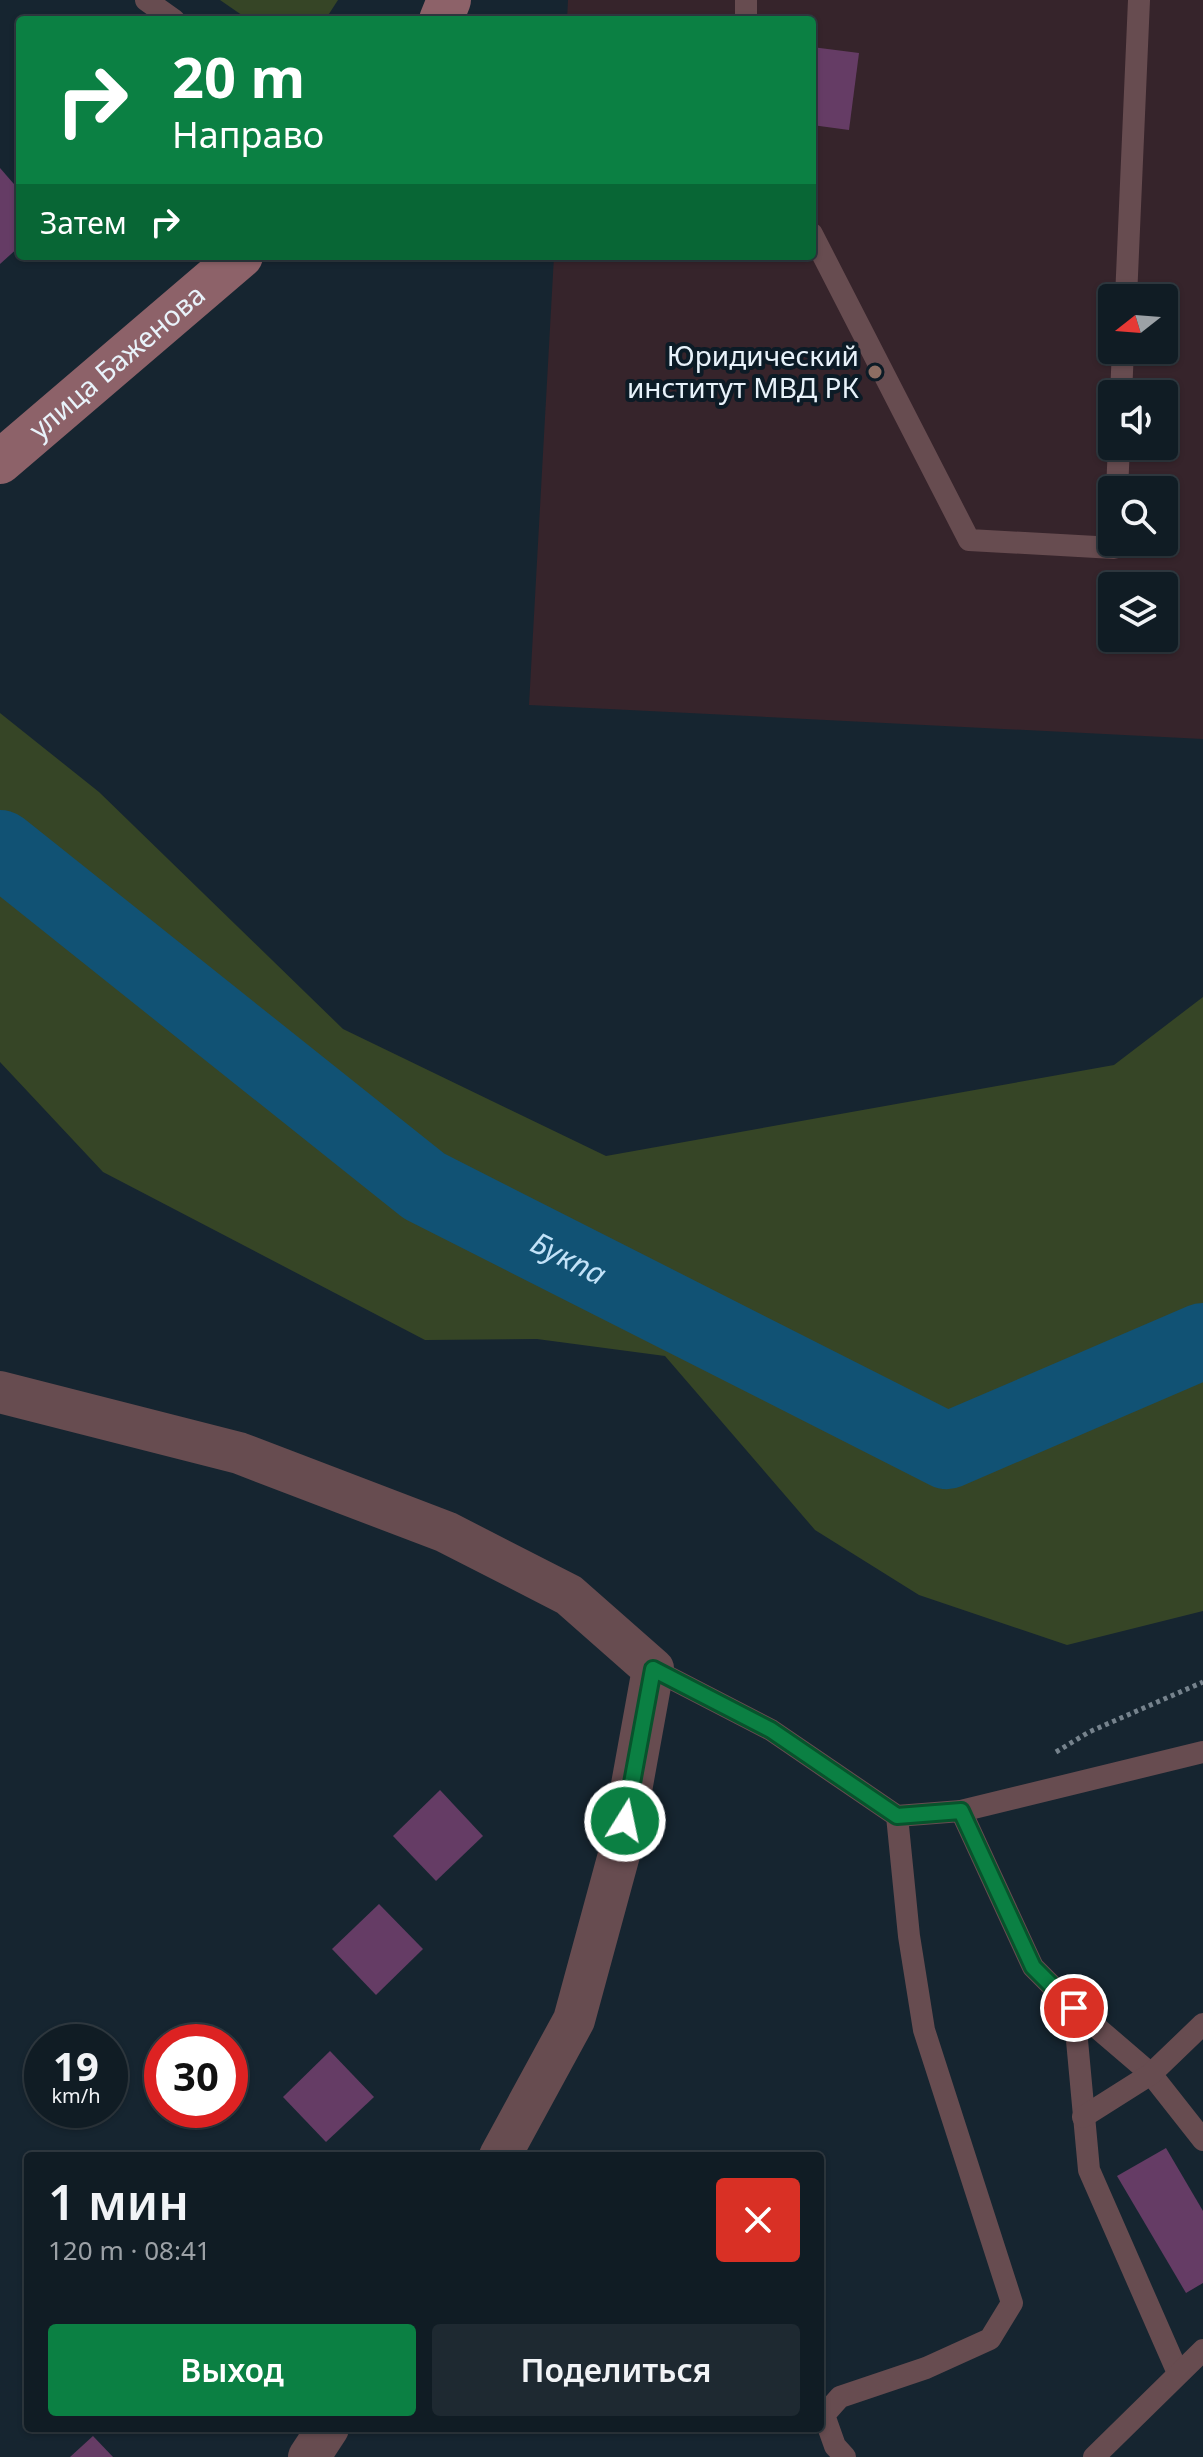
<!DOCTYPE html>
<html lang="ru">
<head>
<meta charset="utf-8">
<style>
  :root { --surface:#101c24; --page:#1e2931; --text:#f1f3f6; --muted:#9ca1a6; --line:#303a41; --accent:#0b8043 }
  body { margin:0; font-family:"Noto Sans",sans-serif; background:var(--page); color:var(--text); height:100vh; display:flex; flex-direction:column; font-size:30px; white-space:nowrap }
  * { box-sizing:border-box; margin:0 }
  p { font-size:26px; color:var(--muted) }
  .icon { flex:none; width:44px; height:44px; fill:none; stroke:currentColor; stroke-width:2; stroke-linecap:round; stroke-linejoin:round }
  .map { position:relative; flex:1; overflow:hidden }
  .sheet { position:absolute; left:24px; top:2152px; width:800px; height:280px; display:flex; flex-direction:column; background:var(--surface); border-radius:8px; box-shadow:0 2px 6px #0004,0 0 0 2px var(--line) }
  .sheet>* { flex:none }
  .top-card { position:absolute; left:16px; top:16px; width:800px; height:244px; border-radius:8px; box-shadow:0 2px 6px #0004,0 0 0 2px var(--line); background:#0b8043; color:#fff; overflow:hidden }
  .needle { width:52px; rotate:253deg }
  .controls { position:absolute; left:1098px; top:284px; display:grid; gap:16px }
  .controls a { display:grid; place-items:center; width:80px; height:80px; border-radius:8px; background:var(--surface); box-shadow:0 2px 6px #0004,0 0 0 2px var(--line); font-size:40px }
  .speed { position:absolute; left:24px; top:2024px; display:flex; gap:16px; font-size:40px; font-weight:700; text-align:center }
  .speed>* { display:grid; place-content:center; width:104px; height:104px; border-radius:50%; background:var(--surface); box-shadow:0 2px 6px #0004,0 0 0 2px var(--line); line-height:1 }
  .speed small { font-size:20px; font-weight:400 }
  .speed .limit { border:12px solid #d22; background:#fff; color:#111 }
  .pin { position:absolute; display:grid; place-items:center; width:68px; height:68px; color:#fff; margin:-34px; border:4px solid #fff; border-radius:50%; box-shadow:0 2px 8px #0007 }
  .me { position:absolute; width:88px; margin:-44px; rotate:10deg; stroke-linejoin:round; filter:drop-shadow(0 0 6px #0008) }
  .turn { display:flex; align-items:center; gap:28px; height:168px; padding:0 24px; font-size:36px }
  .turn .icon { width:104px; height:104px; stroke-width:2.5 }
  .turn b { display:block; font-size:56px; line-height:68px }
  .then { display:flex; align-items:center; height:76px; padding:0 24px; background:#0003; gap:16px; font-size:30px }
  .round { display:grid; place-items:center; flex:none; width:84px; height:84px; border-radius:8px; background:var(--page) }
  .summary { display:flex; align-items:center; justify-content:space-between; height:136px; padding:0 24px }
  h1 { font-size:48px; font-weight:600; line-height:60px }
  .action { display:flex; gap:16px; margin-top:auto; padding:16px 24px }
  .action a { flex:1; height:92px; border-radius:8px; background:var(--accent); color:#fff; font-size:32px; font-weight:600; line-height:92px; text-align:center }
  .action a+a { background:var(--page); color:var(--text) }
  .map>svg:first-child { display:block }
  .education { fill:#36242b; fill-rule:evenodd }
  .green { fill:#364526 }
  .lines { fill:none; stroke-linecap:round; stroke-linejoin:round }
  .river { stroke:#115274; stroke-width:76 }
  .building { fill:#653c65 }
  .path { stroke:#76838d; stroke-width:5; stroke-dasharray:4 4; stroke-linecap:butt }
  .service { stroke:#674c50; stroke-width:22 }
  .minor { stroke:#674c50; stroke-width:42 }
  .secondary { stroke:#8d6269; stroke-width:44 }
  .route-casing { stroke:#07532c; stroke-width:20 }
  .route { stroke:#0b8043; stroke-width:14 }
  .education-dot { fill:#8d6e63; stroke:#0c1b26; stroke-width:3 }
  .labels { text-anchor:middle; stroke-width:8; stroke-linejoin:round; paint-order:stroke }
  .poi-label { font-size:28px; fill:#e8f2fa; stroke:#0c1b26; text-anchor:end }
  .street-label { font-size:28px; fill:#e8f2fa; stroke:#0c1b26 }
  .water-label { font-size:30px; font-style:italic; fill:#c2e2f8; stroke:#0c1b26 }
</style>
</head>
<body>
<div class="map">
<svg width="1203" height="2457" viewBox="0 0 1203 2457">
  <rect width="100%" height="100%" fill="#162530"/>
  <!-- education -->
  <path class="education" d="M568,0H1203V739L529,705L554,256H812V20H567ZM1112,298H1164V350H1112ZM1112,394H1164V446H1112ZM1112,490H1164V542H1112ZM1112,586H1164V638H1112Z"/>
  <!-- green -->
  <g class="green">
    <path d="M220,0H338L325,20H249Z"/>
    <path d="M0,713L99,792L343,1029L606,1156L1114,1065L1203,997V1611L1067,1645L919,1595L815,1530L665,1356L537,1339L425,1340L103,1172L0,1062Z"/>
  </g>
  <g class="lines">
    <!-- river -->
    <path class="river" id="s1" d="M0,848L424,1186L947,1451L1203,1341"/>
  </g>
  <!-- building -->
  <g class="building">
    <path d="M812,47L859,53L849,130L812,125Z"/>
    <path d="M0,168L20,191V246L0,264Z"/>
    <path d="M440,1790L483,1836L436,1881L393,1836Z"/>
    <path d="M379,1904L423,1949L376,1995L332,1949Z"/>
    <path d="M330,2051L374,2097L326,2142L283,2097Z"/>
    <path d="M1166,2148L1203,2211V2283L1186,2293L1117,2176Z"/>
    <path d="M93,2436L113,2457H70Z"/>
  </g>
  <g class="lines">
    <!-- path -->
    <path class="path" d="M1056,1752L1089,1732L1203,1682"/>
    <!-- service -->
    <g class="service">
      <path d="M146,0L174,20"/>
      <path d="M746,20V0"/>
      <path d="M812,234L969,540L1114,548V542"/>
      <path d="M1126,298L1139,0"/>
      <path d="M1121,394L1123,350"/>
      <path d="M1117,490L1119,446"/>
      <path d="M653,1669L771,1730L897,1816L961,1811L1203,1752"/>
      <path d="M961,1811L1033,1967L1074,2008L1151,2074L1203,2140"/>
      <path d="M1074,2008L1089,2170L1178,2373"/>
      <path d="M1083,2117L1151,2074L1203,2024"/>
      <path d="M845,2457L835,2446L824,2415L840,2397L926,2368L990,2339L1012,2303L924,2030L909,1936L897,1816"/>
      <path d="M1094,2457L1203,2350"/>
    </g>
    <!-- minor -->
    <g class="minor">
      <path d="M0,1392L239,1453L446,1532L569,1595L653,1669L620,1851L574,2020L500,2156"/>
      <path d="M309,2457L328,2428"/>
    </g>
    <!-- secondary -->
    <g class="secondary">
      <path d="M441,20L449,0"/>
      <path id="s2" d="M0,462L241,256"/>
    </g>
  </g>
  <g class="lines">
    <defs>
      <path id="route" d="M625,1821L653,1669L771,1730L897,1816L961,1811L1033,1967L1074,2008"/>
    </defs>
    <!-- route casing -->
    <use href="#route" class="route-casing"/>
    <!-- route -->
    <use href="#route" class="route"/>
  </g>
  <!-- markers -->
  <circle class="education-dot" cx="875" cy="372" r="8"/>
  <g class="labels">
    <!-- poi labels -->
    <g class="poi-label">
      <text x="859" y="366">Юридический<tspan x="859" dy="32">институт МВД РК</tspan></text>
    </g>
    <!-- street labels -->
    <g class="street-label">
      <text dy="10" stroke="none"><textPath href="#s2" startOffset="154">улица Баженова</textPath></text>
    </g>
    <!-- water labels -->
    <g class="water-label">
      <text dy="10" stroke="none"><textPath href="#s1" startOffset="704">Букпа</textPath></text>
    </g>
  </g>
</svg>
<div class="controls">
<a><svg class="needle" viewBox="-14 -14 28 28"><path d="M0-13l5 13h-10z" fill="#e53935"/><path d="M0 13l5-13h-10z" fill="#9ca1a6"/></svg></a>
<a><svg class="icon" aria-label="sound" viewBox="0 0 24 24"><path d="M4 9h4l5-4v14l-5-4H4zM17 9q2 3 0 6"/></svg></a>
<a><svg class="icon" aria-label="search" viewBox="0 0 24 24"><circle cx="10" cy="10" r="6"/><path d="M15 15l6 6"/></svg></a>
<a><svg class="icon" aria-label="layers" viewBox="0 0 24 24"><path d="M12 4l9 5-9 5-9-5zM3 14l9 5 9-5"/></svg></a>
</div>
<div class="speed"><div>19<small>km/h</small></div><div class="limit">30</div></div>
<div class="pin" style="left:1074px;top:2008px;background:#d93025"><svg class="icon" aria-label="arrive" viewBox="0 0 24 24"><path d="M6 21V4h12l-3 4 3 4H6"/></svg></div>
<svg class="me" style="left:625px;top:1821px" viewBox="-20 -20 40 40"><circle r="17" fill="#0b8043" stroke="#fff" stroke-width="3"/><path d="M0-11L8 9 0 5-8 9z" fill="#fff"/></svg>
<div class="top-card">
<div class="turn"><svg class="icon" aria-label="right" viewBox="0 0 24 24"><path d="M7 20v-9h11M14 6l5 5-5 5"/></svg><div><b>20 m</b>Направо</div></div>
<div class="then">Затем<svg class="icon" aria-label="right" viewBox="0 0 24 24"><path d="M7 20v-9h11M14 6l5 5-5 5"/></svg></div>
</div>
<section class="sheet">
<div class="summary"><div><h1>1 мин</h1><p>120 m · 08:41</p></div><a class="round" style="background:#d93025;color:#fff"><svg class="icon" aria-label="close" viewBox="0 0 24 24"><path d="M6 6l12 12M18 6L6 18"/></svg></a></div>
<div class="action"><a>Выход</a><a>Поделиться</a></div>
</section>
</div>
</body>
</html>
